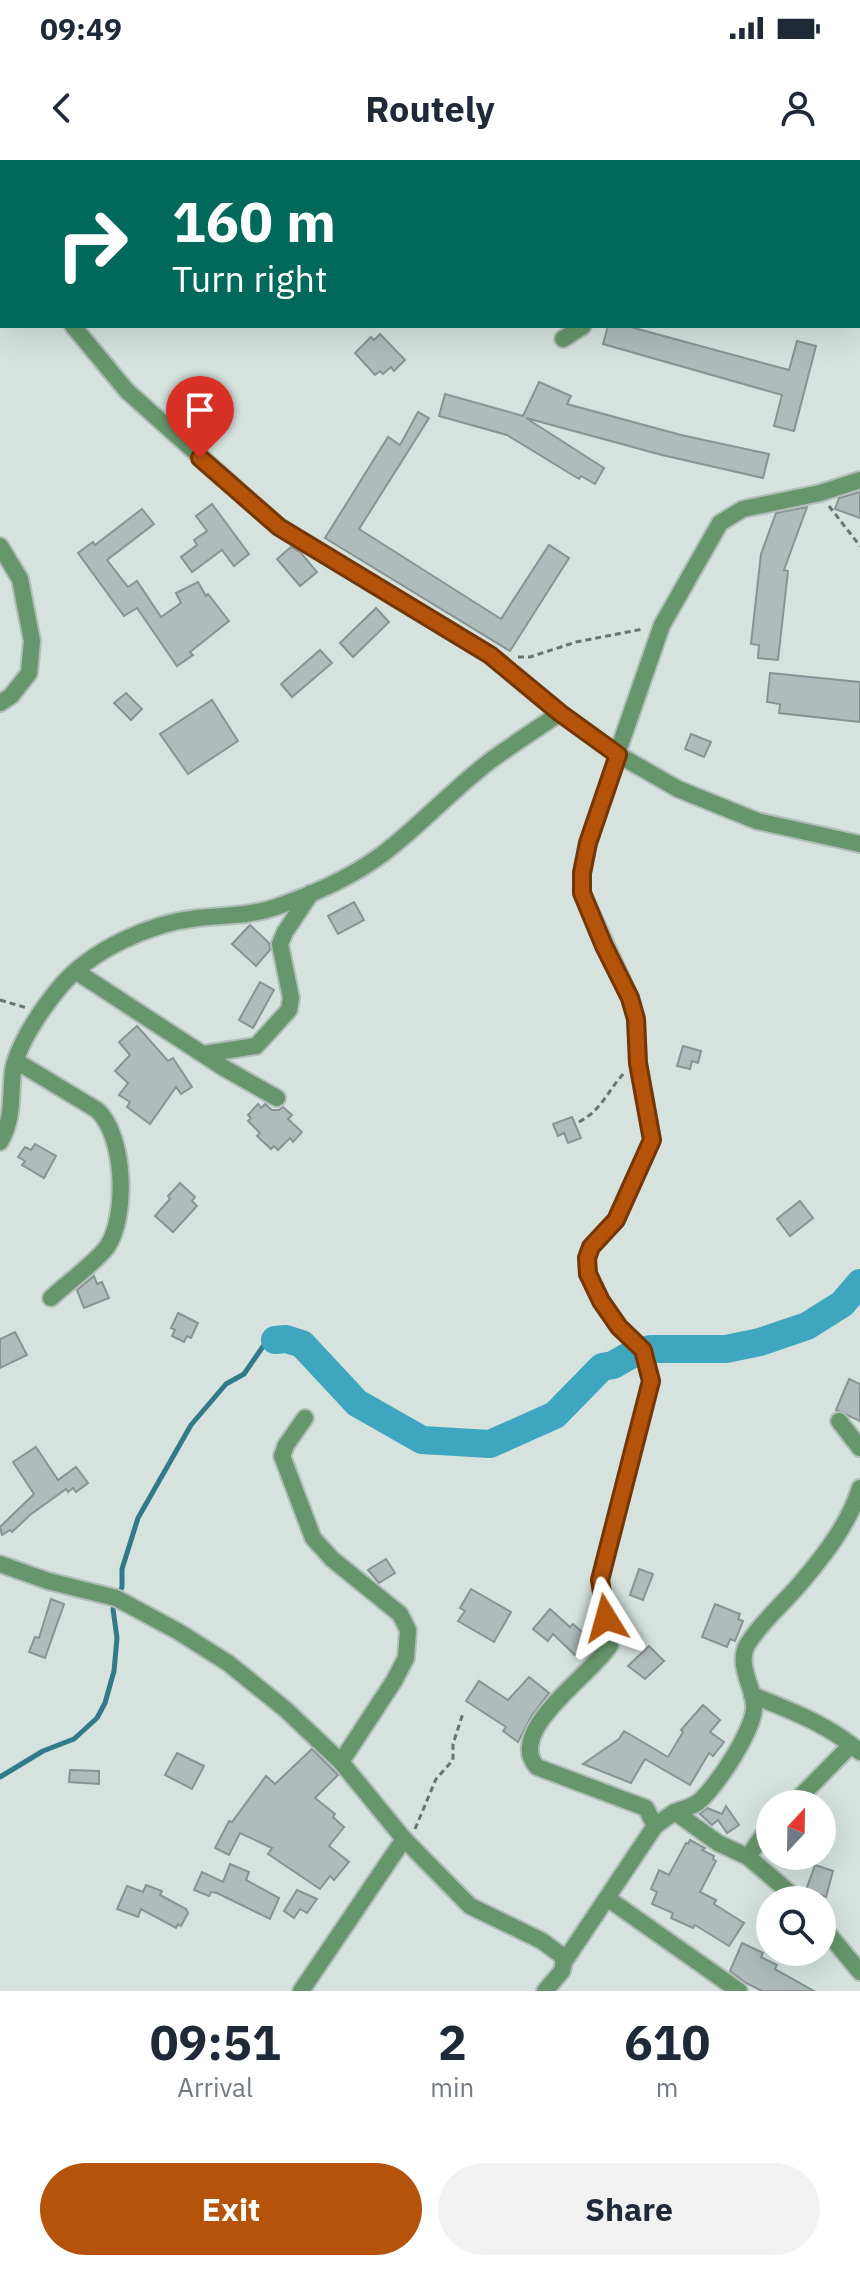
<!DOCTYPE html>
<html lang="en">
<head>
<meta charset="utf-8">
<style>
  :root { --surface:#fff; --page:#f2f2f3; --text:#1f2937; --muted:#747a83; --accent:#b45309 }
  body { margin:0; font-family:"IBM Plex Sans",sans-serif; background:var(--page); color:var(--text); height:100vh; display:flex; flex-direction:column; font-size:30px; white-space:nowrap }
  * { box-sizing:border-box; margin:0 }
  p { font-size:26px; color:var(--muted) }
  .icon { flex:none; width:44px; height:44px; fill:none; stroke:currentColor; stroke-width:2; stroke-linecap:round; stroke-linejoin:round }
  .map { position:relative; height:1831px; overflow:hidden }
  .details { display:flex; flex-direction:column; background:var(--surface); flex:1 }
  .details>* { flex:none }
  .top-card { position:absolute; left:0px; top:0px; width:860px; height:168px; box-shadow:0 8px 32px #0002; background:#00695c; color:#fff; overflow:hidden }
  .needle { width:52px; rotate:22deg }
  .buttons { position:absolute; left:756px; top:1630px; display:grid; gap:16px }
  .buttons a { display:grid; place-items:center; width:80px; height:80px; border-radius:50%; background:var(--surface); box-shadow:0 8px 32px #0002; font-size:40px }
  .pin { position:absolute; display:grid; place-items:center; width:68px; height:68px; color:#fff; margin:-82px -34px; border-radius:50% 50% 50% 0; rotate:-45deg; box-shadow:0 0 8px #0007 }
  .pin .icon { rotate:45deg }
  .me { position:absolute; width:88px; margin:-44px; rotate:352deg; stroke-linejoin:round; filter:drop-shadow(0 0 6px #0008) }
  .turn { display:flex; align-items:center; gap:28px; height:168px; padding:0 40px; font-size:36px }
  .turn .icon { width:104px; height:104px; stroke-width:2.5 }
  .turn b { display:block; font-size:56px; line-height:68px }
  .eta { display:flex; justify-content:space-evenly; align-items:center; height:136px; text-align:center }
  .eta b { font-size:48px; font-weight:800; line-height:56px }
  .action { display:flex; gap:16px; margin-top:auto; padding:16px 40px }
  .action a { flex:1; height:92px; border-radius:48px; background:var(--accent); color:#fff; font-size:32px; font-weight:800; line-height:92px; text-align:center }
  .action a+a { background:var(--page); color:var(--text) }
  .status { display:flex; justify-content:space-between; align-items:center; height:56px; padding:0 40px; background:var(--surface); direction:ltr }
  .status svg { height:22px; fill:currentColor }
  header { display:flex; justify-content:space-between; align-items:center; height:104px; padding:0 40px; background:var(--surface); font-size:36px; font-weight:800 }
  .map>svg:first-child { display:block }
  .lines { fill:none; stroke-linecap:round; stroke-linejoin:round }
  .stream { stroke:#307a8a; stroke-width:5 }
  .river { stroke:#3ea6bf; stroke-width:28 }
  .building { fill:#afbcbc; stroke:#879493; stroke-width:2 }
  .minor-casing { stroke:#b1bdb8; stroke-width:20 }
  .path { stroke:#6a736f; stroke-width:3; stroke-dasharray:6 4; stroke-linecap:butt }
  .minor { stroke:#66966b; stroke-width:16 }
  .route-casing { stroke:#753606; stroke-width:20 }
  .route { stroke:#b45309; stroke-width:14 }
</style>
</head>
<body>
<div class="status"><b>09:49</b><svg viewBox="0 0 49 12"><path d="M0 12V9h3v3zM5 12V6h3v6zM10 12V3h3v9zM15 12V0h3v12zM26 1h20v11H26zM47 4h2v5h-2z"/></svg></div>
<header><svg class="icon" aria-label="back" viewBox="0 0 24 24"><path d="M15 5l-7 7 7 7"/></svg>Routely<svg class="icon" aria-label="person" viewBox="0 0 24 24"><circle cx="12" cy="8" r="4"/><path d="M4 21q1-7 8-7t8 7"/></svg></header>
<div class="map">
<svg width="860" height="1831" viewBox="0 0 860 1831">
  <rect width="100%" height="100%" fill="#d5e2dd"/>
  <g class="lines">
    <!-- stream -->
    <path class="stream" d="M0,1617L43,1591L74,1579L97,1558L105,1543L114,1511L117,1478L113,1449L122,1427V1409L138,1358L191,1265L226,1224L244,1214L264,1185L275,1180"/>
    <!-- river -->
    <path class="river" d="M275,1180L286,1179L302,1184L357,1243L422,1280L490,1284L555,1255L602,1207L613,1205L634,1193L650,1189H726L760,1182L807,1166L842,1144L860,1123"/>
  </g>
  <!-- building -->
  <g class="building">
    <path d="M608,166H627L789,210L797,181L816,186L794,271L774,266L782,235L603,184Z"/>
    <path d="M380,174L405,200L394,211L391,207L383,214L380,211L375,215L355,193L371,177L374,180Z"/>
    <path d="M539,222L571,236L567,244L681,275L769,294L763,318L662,295L526,258L604,308L595,324L581,316L579,319L507,275L439,256L445,234L523,256Z"/>
    <path d="M418,252L429,258L359,369L501,459L549,385L569,398L510,491L325,378L388,277L400,285Z"/>
    <path d="M860,332V358L835,349L839,338Z"/>
    <path d="M212,344L249,394L234,406L222,390L192,412L181,397L197,385L194,380L207,371L196,356Z"/>
    <path d="M807,347L784,410L788,411L778,500L758,498L759,485L751,484L761,394L776,353Z"/>
    <path d="M142,349L154,364L107,400L128,427L137,421L161,457L181,443L176,433L198,422L206,436L208,434L229,461L190,492L193,495L177,506L137,448L124,456L78,393L93,382L95,385Z"/>
    <path d="M291,387L301,393L317,412L300,426L277,399Z"/>
    <path d="M376,448L389,462L353,497L340,483Z"/>
    <path d="M320,490L332,503L292,537L281,524Z"/>
    <path d="M770,513L860,522V562L779,553L780,544L767,542Z"/>
    <path d="M126,533L142,549L131,560L114,543Z"/>
    <path d="M212,540L238,581L188,614L160,574Z"/>
    <path d="M691,574L711,582L704,597L685,589Z"/>
    <path d="M354,742L364,760L338,774L328,756Z"/>
    <path d="M250,765L269,783L270,790L256,806L232,784Z"/>
    <path d="M260,822L274,830L253,868L239,860Z"/>
    <path d="M137,866L168,901L173,898L192,927L181,934L176,927L150,964L127,947L130,942L119,935L128,923L115,911L130,895L119,882Z"/>
    <path d="M683,886L701,891L698,903L692,901L690,909L677,906Z"/>
    <path d="M258,944L261,948L265,944L272,950H279L283,947L292,955L288,959L302,972L293,982L290,978L278,990L274,986L271,989L257,976L260,973L248,961L251,958L248,955Z"/>
    <path d="M572,957L581,978L568,983L564,973L558,976L553,964Z"/>
    <path d="M35,984L56,996L44,1018L22,1005L25,1001L18,997L25,987L31,990Z"/>
    <path d="M180,1023L195,1037L192,1041L197,1046L173,1072L155,1056L170,1039L168,1036Z"/>
    <path d="M800,1041L813,1058L790,1076L777,1059Z"/>
    <path d="M94,1116L97,1124L102,1122L109,1138L84,1148L77,1130Z"/>
    <path d="M178,1153L198,1163L191,1178L187,1176L184,1182L172,1176L175,1170L171,1168Z"/>
    <path d="M15,1172L27,1195L0,1208V1179Z"/>
    <path d="M849,1219L860,1224V1261L836,1250Z"/>
    <path d="M36,1287L58,1320L76,1307L88,1323L76,1332L73,1328L68,1332L66,1329L30,1355L12,1372L10,1370L2,1375L0,1367L34,1334L13,1302Z"/>
    <path d="M386,1399L395,1413L379,1423L368,1410Z"/>
    <path d="M639,1409L653,1414L643,1440L630,1435Z"/>
    <path d="M471,1429L511,1452L494,1482L458,1461L465,1451L460,1448Z"/>
    <path d="M51,1439L64,1444L45,1498L29,1492L35,1477L39,1478Z"/>
    <path d="M715,1444L740,1454L738,1459L743,1461L735,1481L730,1479L727,1487L702,1477Z"/>
    <path d="M550,1449L570,1467L573,1464L590,1479L575,1495L553,1474L548,1481L533,1469Z"/>
    <path d="M649,1486L664,1501L645,1519L628,1506Z"/>
    <path d="M529,1517L549,1533L532,1555L518,1582L503,1571L506,1567L466,1541L479,1521L508,1540Z"/>
    <path d="M703,1545L720,1560L710,1572L724,1582L713,1596L709,1593L690,1625L645,1599L631,1623L583,1604L619,1579L624,1571L668,1597L683,1572L681,1570Z"/>
    <path d="M312,1589L338,1615L315,1638L335,1654L333,1657L344,1667L329,1686L349,1702L334,1720L330,1716L320,1729L268,1694L272,1688L240,1673L229,1695L215,1688L229,1661L232,1662L266,1616L275,1624Z"/>
    <path d="M177,1593L204,1606L192,1629L165,1615Z"/>
    <path d="M70,1610L99,1611V1624L69,1622Z"/>
    <path d="M726,1646L739,1665L727,1673L718,1660L712,1665L700,1654L707,1648L722,1654Z"/>
    <path d="M690,1680L705,1688L702,1690L714,1696L713,1699L716,1701L700,1732L716,1740L714,1744L744,1763L729,1786L695,1765L693,1768L671,1758L673,1753L652,1744L657,1732L651,1729L659,1710L669,1715L686,1683L688,1684Z"/>
    <path d="M230,1704L249,1712L246,1720L279,1738L270,1759L217,1733L211,1732L209,1736L194,1730L202,1712L223,1722Z"/>
    <path d="M815,1705L833,1711L826,1737L806,1730Z"/>
    <path d="M146,1725L162,1731L160,1735L186,1749L188,1753L181,1766L178,1764L176,1768L141,1749L138,1757L117,1749L127,1726L143,1732Z"/>
    <path d="M297,1730L317,1739L307,1753L300,1749L294,1758L284,1751Z"/>
    <path d="M742,1783L763,1793L761,1797L777,1805L775,1809L814,1831H762L746,1823L730,1811Z"/>
  </g>
  <g class="lines">
    <defs>
      <g id="minor">
        <path d="M763,2L766,0"/>
        <path d="M0,77L2,80"/>
        <path d="M73,166L127,231L279,367L490,495L560,553L617,594L678,629L757,661L860,684"/>
        <path d="M563,179L583,166"/>
        <path d="M0,386L20,419L32,481L29,513L11,536L0,543"/>
        <path d="M617,594L662,465L720,363L743,349L820,333L860,320"/>
        <path d="M618,595L588,683L582,713V733L630,838L636,859L638,903L652,980L616,1060L591,1087L587,1098L588,1114L601,1141L619,1167L643,1190L651,1221L600,1420L610,1485C594,1513 504,1571 537,1607L646,1648L655,1666"/>
        <path d="M77,812L224,908L277,938"/>
        <path d="M204,894L256,886L289,850L291,838L280,784L285,772L311,733"/>
        <path d="M16,901L97,950C125,975 128,1056 107,1087C96,1102 66,1124 51,1138"/>
        <path d="M0,982C14,958 10,937 13,911C17,885 43,847 60,827C91,790 150,763 198,758C225,755 250,756 276,747C317,733 361,713 394,685C427,658 456,627 490,601C513,584 537,569 560,553"/>
        <path d="M305,1258L286,1285L282,1296L313,1378L332,1399L400,1454L408,1470L406,1498L394,1521L341,1602"/>
        <path d="M839,1261L860,1288"/>
        <path d="M0,1404L48,1421L116,1438L179,1472L228,1503L285,1549L341,1602L404,1679L470,1746L542,1781L561,1795L564,1802L562,1811L545,1831"/>
        <path d="M752,1535C791,1551 828,1564 860,1592"/>
        <path d="M793,1644L851,1585"/>
        <path d="M675,1652L718,1683L748,1697L798,1740"/>
        <path d="M748,1697L770,1665"/>
        <path d="M607,1738L739,1831"/>
        <path d="M822,1766L860,1812"/>
        <path d="M564,1802L655,1666C661,1662 668,1656 675,1652C682,1649 691,1647 697,1643C715,1630 757,1566 754,1544C752,1524 737,1505 747,1485C761,1462 781,1446 799,1425C823,1397 849,1364 860,1328"/>
        <path d="M301,1831L404,1679"/>
      </g>
    </defs>
    <!-- minor casing -->
    <use href="#minor" class="minor-casing"/>
    <!-- path -->
    <g class="path">
      <path d="M691,0L693,2"/>
      <path d="M829,346L860,386"/>
      <path d="M518,497H530L576,482L643,469"/>
      <path d="M0,840L27,848"/>
      <path d="M579,962C603,949 607,931 625,912"/>
      <path d="M415,1669L436,1619L453,1600V1584L463,1553"/>
    </g>
    <!-- minor -->
    <use href="#minor" class="minor"/>
  </g>
  <g class="lines">
    <defs>
      <path id="route" d="M200,298L279,367L490,495L560,553L618,595L588,683L582,713V733L604,786L630,838L636,859L638,903L652,980L616,1060L591,1087L587,1098L588,1114L601,1141L619,1167L643,1190L651,1221L600,1420L606,1458"/>
    </defs>
    <!-- route casing -->
    <use href="#route" class="route-casing"/>
    <!-- route -->
    <use href="#route" class="route"/>
  </g>
</svg>
<div class="buttons">
<a><svg class="needle" viewBox="-14 -14 28 28"><path d="M0-13l5 13h-10z" fill="#e53935"/><path d="M0 13l5-13h-10z" fill="#747a83"/></svg></a>
<a><svg class="icon" aria-label="search" viewBox="0 0 24 24"><circle cx="10" cy="10" r="6"/><path d="M15 15l6 6"/></svg></a>
</div>
<div class="pin" style="left:200px;top:298px;background:#d93025"><svg class="icon" aria-label="arrive" viewBox="0 0 24 24"><path d="M6 21V4h12l-3 4 3 4H6"/></svg></div>
<svg class="me" style="left:606px;top:1458px" viewBox="-20 -20 40 40"><path d="M0-17L14 15 0 8-14 15z" fill="#b45309" stroke="#fff" stroke-width="4"/></svg>
<div class="top-card">
<div class="turn"><svg class="icon" aria-label="right" viewBox="0 0 24 24"><path d="M7 20v-9h11M14 6l5 5-5 5"/></svg><div><b>160 m</b>Turn right</div></div>
</div>
</div>
<section class="details">
<div class="eta">
<div><b>09:51</b><p>Arrival</p></div>
<div><b>2</b><p>min</p></div>
<div><b>610</b><p>m</p></div>
</div>
<div class="action"><a>Exit</a><a>Share</a></div>
</section>
</body>
</html>
